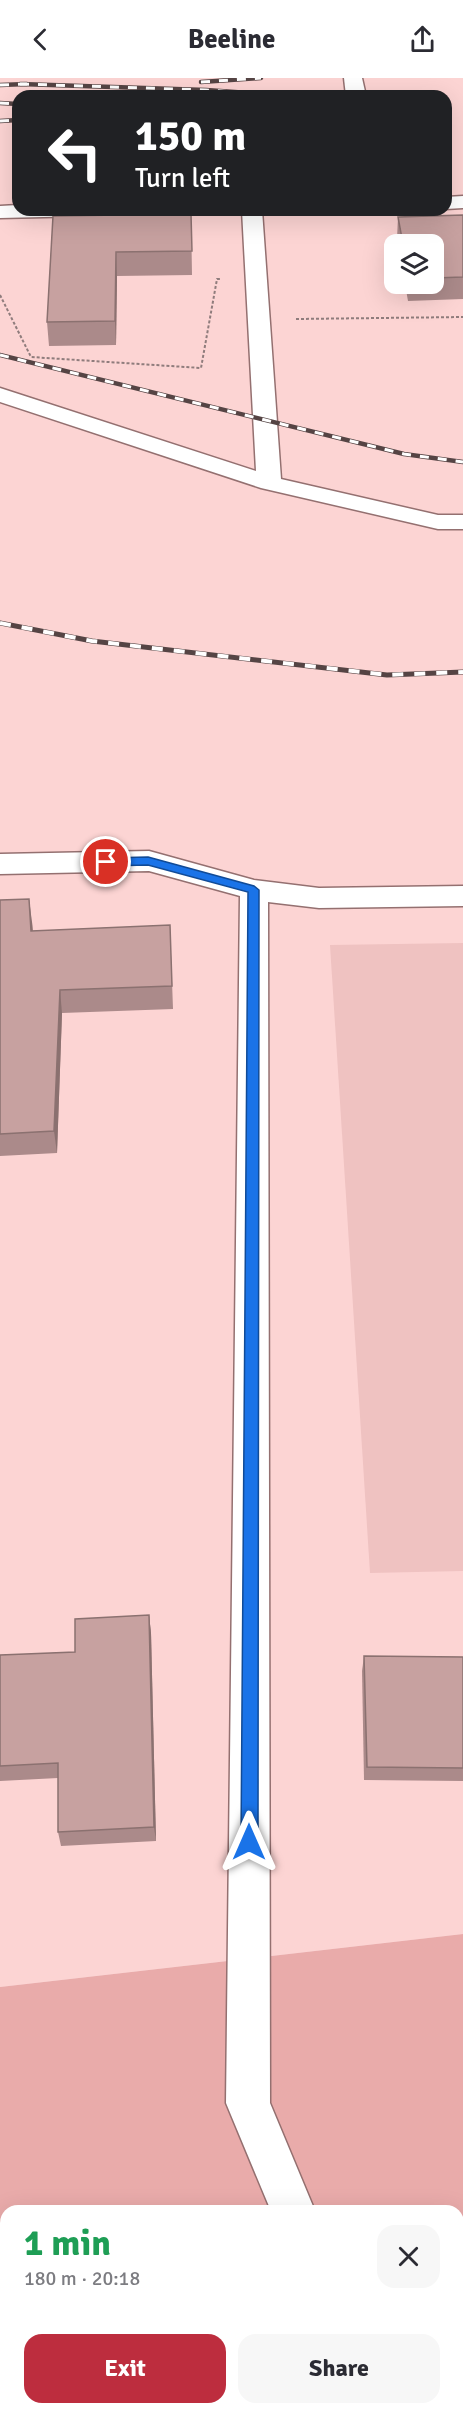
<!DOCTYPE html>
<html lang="en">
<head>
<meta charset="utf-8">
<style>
  :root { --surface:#fff; --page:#f7f7f7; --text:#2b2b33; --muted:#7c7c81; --accent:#bd2d3e }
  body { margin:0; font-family:Signika,sans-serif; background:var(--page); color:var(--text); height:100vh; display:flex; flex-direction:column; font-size:22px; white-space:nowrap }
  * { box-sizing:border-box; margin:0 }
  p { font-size:20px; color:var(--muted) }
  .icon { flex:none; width:33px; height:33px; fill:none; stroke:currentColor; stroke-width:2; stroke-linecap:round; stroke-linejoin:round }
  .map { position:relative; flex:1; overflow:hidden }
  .details { position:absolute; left:0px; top:2127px; width:464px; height:210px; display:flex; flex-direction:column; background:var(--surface); border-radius:18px 18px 0 0; box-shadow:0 6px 24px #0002 }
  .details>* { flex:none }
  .guide { position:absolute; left:12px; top:12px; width:440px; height:126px; border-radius:18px; box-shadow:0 6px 24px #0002; background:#202124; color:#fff; overflow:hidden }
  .buttons { position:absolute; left:384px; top:156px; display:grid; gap:12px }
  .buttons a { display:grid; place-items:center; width:60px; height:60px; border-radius:12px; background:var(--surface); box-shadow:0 6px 24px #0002; font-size:30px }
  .pin { position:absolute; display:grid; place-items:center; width:51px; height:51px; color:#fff; margin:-26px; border:3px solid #fff; border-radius:50%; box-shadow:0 2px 6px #0007 }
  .me { position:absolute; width:66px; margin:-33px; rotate:0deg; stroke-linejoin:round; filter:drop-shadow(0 0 4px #0008) }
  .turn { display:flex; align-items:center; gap:21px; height:126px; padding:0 24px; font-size:27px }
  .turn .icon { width:78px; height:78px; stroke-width:2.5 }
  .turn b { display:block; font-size:42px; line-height:51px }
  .round { display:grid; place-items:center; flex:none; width:63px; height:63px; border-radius:18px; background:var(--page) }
  .overview { display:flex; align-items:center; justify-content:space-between; height:102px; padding:0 24px }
  h1 { font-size:36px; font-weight:700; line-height:45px; color:#1e9e55 }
  .action { display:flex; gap:12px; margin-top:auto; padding:12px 24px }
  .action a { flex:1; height:69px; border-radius:18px; background:var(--accent); color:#fff; font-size:24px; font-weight:700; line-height:69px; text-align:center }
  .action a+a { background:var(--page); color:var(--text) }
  header { display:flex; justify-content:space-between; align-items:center; height:78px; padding:0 24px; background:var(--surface); font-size:27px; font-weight:700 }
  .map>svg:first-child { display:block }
  .built { fill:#fcd4d3; fill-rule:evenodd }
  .green { fill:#efc2c1 }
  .forest { fill:#e9abaa; fill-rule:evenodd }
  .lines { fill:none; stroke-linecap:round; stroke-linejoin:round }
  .minor-casing { stroke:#947070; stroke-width:3 }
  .path { stroke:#8f7c7c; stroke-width:2; stroke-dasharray:3 2; stroke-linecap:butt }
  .minor { fill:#fff; fill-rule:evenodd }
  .rail-far1-casing { stroke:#544; stroke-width:4.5 }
  .rail-casing { stroke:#544; stroke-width:5 }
  .rail-far1 { stroke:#fff; stroke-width:3; stroke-dasharray:9; stroke-linecap:butt }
  .rail { stroke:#fff; stroke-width:4; stroke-dasharray:11; stroke-linecap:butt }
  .wall { fill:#ab8a8a }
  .shaded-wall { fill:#8b7170 }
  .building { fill:#c7a1a0; stroke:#8b7170; stroke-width:1.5 }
  .route { fill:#1a73e8; stroke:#114b97; stroke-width:1.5 }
</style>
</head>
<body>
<header><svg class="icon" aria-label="back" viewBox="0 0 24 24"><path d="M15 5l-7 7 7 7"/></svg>Beeline<svg class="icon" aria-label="share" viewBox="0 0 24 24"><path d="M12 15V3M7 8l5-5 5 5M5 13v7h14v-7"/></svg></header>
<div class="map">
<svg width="463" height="2337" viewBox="0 0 463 2337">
  <rect width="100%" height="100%" fill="#fde4e4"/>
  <!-- built -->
  <path class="built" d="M0,0H463V1856L0,1909ZM18,18H446V132H18ZM394,166H434V206H394Z"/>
  <!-- green -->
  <path class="green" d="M463,865V1493L370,1495L330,867Z"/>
  <!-- forest -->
  <path class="forest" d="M463,1856V2337H0V1909ZM6,2133H458V2331H6Z"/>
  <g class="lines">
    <defs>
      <g id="minor">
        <path d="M344,0H362L366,18H346Z"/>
        <path d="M463,118V130L446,131V119Z"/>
        <path d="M18,127V132H97L94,136L87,138L0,140V128Z"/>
        <path d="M242,132H262L281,401L438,437H463V451H438L261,410L0,324V310L256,393Z"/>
        <path d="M149,773L254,802L319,810L463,808V828L319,830L268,824L270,2025L315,2133H271L226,2025L240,818L149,793L0,796V776Z"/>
        <path d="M463,2306V2337H437L435,2331H458V2307Z"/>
      </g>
    </defs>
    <!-- minor casing -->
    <use href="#minor" class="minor-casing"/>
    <!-- path -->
    <g class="path">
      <path d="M0,217L31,279L201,290L217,201H221"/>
      <path d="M296,241L463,239"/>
    </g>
    <!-- minor -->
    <use href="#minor" class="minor"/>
    <defs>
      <g id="rail-far1">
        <path d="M201,4L261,0"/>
        <path d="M20,6L206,12L290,18"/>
        <path d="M0,7L27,6"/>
        <path d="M0,25L18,26"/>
        <path d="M0,43L18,42"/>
        <path d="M0,277L404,376L463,384"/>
      </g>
      <path id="rail" d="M0,545L92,563L387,597L463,594"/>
    </defs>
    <!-- rail-far1 casing -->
    <use href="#rail-far1" class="rail-far1-casing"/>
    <!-- rail casing -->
    <use href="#rail" class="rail-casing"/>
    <!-- rail-far1 -->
    <use href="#rail-far1" class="rail-far1"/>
    <!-- rail -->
    <use href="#rail" class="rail"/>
  </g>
  <!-- wall -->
  <g class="wall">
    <path d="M191,136L192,197L117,198L116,267L49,268L47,244L53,138Z"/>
    <path d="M463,137V221L408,223L405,206H434V166H398L397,161L398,139Z"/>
    <path d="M0,822L32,844L33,853L170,847L173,931L62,935L57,1075L0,1078Z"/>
    <path d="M149,1537L151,1555L156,1763L61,1768L58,1754V1700L0,1703V1577L75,1574Z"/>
    <path d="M364,1578L463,1579V1703L364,1702L362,1593Z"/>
  </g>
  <!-- shaded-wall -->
  <g class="shaded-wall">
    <path d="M116,174L117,198L116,267L115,243Z"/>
    <path d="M29,821L32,844L34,877L31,853Z"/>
    <path d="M60,912L62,935L57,1075L54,1053Z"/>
    <path d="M149,1537L151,1555L156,1763L154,1749Z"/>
  </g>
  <!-- building -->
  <g class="building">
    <path d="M191,136L192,173L116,174L115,243L47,244L53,138Z"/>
    <path d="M463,137V199L434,200V166H403L398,139Z"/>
    <path d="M29,821L31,853L170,847L172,908L60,912L54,1053L0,1056V822Z"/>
    <path d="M149,1537L154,1749L58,1754V1685L0,1688V1577L75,1574V1541Z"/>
    <path d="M364,1578L463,1579V1690L367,1689Z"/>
  </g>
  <!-- route -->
  <path class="route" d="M148,779L254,808L259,812L258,1764L255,1770L249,1772L243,1770L241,1764L248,814L148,787L106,788L100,784L106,780Z"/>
</svg>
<div class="buttons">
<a><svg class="icon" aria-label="layers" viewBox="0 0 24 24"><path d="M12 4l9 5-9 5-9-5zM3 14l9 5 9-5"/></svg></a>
</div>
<div class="pin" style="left:106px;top:784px;background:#d93025"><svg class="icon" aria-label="arrive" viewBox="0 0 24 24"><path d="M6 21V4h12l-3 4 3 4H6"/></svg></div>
<svg class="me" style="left:249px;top:1764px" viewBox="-20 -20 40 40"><path d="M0-17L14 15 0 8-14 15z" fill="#1a73e8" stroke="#fff" stroke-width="4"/></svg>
<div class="guide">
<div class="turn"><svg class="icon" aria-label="left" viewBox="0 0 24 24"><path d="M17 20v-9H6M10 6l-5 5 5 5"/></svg><div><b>150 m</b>Turn left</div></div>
</div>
<section class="details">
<div class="overview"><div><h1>1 min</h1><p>180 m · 20:18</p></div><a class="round"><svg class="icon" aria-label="close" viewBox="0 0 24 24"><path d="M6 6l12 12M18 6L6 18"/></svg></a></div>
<div class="action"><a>Exit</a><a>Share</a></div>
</section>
</div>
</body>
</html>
